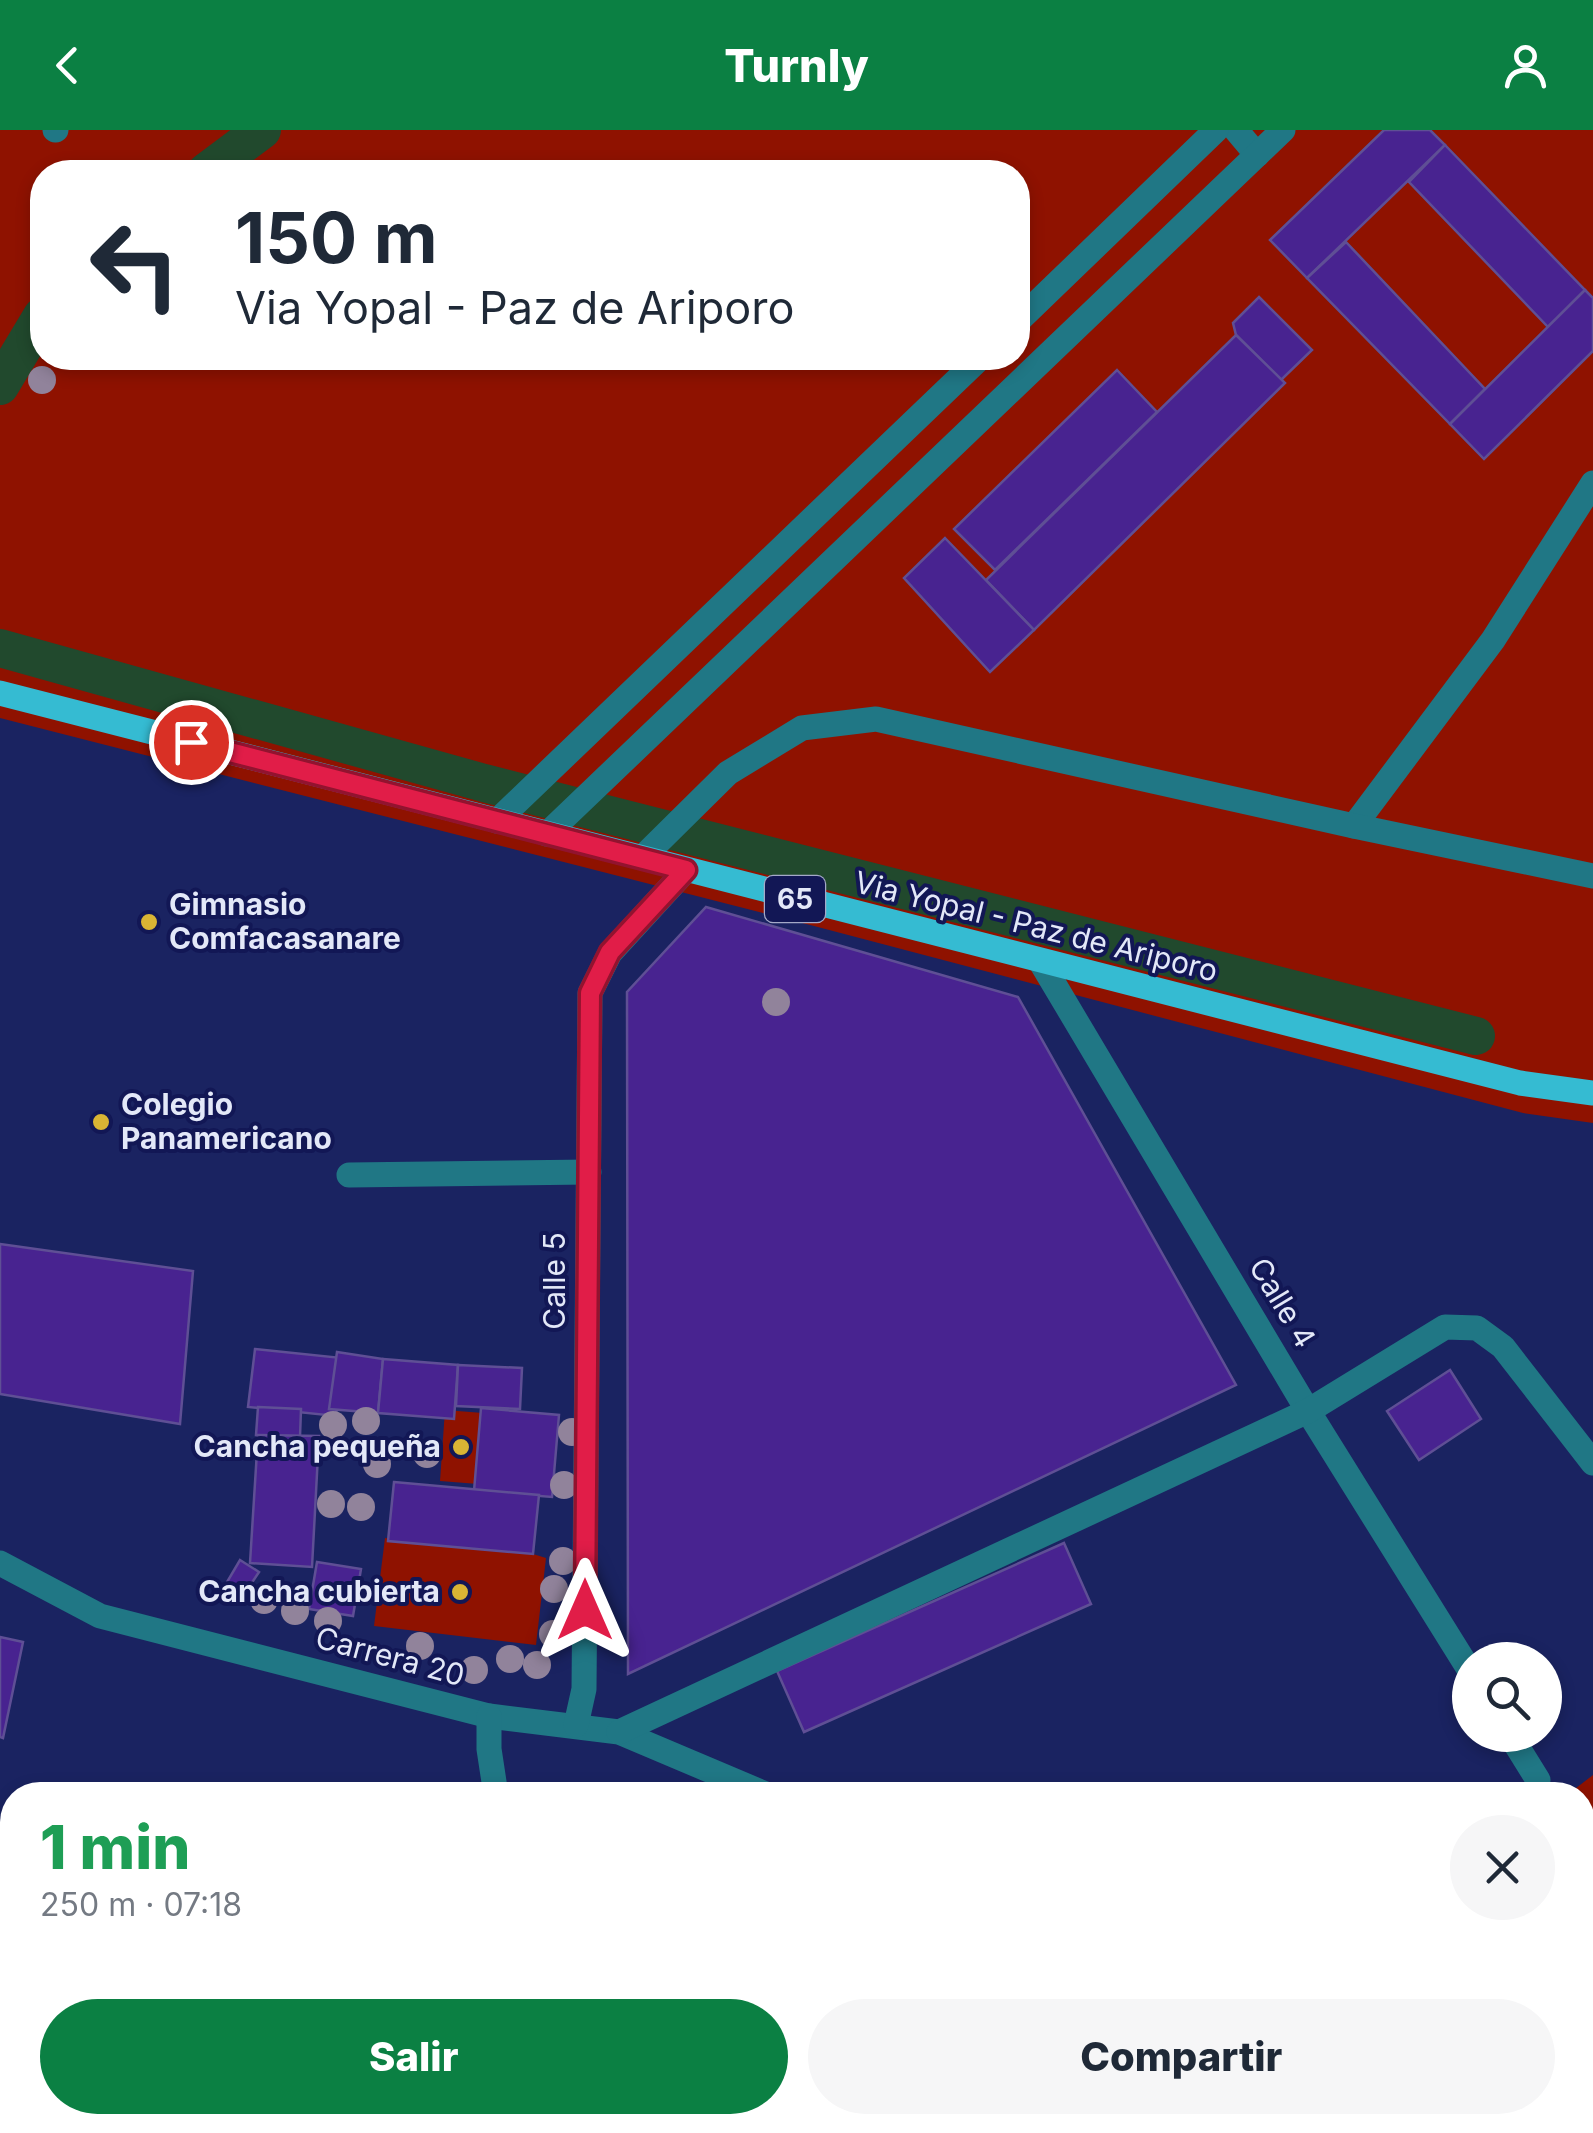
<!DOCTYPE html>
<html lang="es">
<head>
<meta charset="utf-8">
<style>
  :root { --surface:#fff; --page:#f6f6f7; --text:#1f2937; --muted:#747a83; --accent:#0b8043 }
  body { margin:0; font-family:Inter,sans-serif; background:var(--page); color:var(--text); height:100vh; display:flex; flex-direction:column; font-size:38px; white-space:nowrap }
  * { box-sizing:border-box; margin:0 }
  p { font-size:32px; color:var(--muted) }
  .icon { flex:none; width:55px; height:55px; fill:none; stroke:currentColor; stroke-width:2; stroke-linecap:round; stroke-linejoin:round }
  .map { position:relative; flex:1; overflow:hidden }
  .panel { position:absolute; left:0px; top:1652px; width:1595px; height:352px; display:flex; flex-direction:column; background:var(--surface); border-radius:40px 40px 0 0; box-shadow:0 5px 15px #0003 }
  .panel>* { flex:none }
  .hud { position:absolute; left:30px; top:30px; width:1000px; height:210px; border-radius:40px; box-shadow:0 5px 15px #0003; background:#fff; color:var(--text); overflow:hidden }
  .tools { position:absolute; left:1452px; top:1512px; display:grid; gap:20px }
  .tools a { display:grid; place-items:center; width:110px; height:110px; border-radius:50%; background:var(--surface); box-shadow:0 5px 15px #0003; font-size:50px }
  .pin { position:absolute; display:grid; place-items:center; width:85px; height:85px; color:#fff; margin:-42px; border:5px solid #fff; border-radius:50%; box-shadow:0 2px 10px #0007 }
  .me { position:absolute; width:110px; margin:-55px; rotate:0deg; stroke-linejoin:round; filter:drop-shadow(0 0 8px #0008) }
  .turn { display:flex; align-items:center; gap:35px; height:210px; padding:0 40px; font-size:45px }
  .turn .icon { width:130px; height:130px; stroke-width:2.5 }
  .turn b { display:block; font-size:70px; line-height:85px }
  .round { display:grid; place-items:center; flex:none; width:105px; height:105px; border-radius:52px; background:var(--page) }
  .overview { display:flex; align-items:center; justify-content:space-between; height:170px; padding:0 40px }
  h1 { font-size:60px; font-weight:800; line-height:75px; color:#1e9e55 }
  .primary-button { display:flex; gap:20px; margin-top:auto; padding:20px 40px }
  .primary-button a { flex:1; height:115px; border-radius:60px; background:var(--accent); color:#fff; font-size:40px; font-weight:800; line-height:115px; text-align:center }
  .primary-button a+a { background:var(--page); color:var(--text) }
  header { display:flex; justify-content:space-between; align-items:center; height:130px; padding:0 40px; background:var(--accent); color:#fff; font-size:45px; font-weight:800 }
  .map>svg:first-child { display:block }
  .green { fill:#8f1200; fill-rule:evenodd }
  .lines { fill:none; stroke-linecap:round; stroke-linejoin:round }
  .canal { stroke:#21492d; stroke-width:38 }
  .building { fill:#482390; stroke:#5f4f95; stroke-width:2.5 }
  .path { stroke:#676e9b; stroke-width:6; stroke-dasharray:2.5 8; stroke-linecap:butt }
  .minor { stroke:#207785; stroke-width:25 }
  .major { stroke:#35bbd2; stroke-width:25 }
  .tree { fill:#91839b }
  .route-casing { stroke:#92132f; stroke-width:25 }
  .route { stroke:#e11d48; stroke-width:18 }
  .poi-dot { fill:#d9b434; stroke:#121755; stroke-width:4 }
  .labels { text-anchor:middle; stroke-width:8; stroke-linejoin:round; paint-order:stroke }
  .shield { fill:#121755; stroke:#a4a9c7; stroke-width:2.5 }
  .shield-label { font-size:28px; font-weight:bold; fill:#e3e8f8 }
  .poi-label { font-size:30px; font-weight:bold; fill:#e3e8f8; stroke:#121755; text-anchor:start }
  .street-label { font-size:30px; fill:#e3e8f8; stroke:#121755 }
</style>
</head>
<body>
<header><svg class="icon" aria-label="back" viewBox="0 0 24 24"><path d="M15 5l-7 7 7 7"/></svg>Turnly<svg class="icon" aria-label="person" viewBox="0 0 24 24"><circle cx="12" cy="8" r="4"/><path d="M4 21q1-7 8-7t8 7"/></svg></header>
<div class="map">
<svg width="1593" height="2003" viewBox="0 0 1593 2003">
  <rect width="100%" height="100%" fill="#1a2361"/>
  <!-- green -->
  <g class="green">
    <path d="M0,0H1593V993L1523,983L814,796L0,588ZM42,42H1018V228H42Z"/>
    <path d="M445,1280L483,1283L478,1354L440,1351Z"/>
    <path d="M385,1408L533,1424L546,1428L536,1515L374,1496Z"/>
    <path d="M1593,1645V2003H1350L1353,1992H1582V1665H1567Z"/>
  </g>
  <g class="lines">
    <!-- canal -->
    <g class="canal">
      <path d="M206,42L262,0"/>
      <path d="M0,256L42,186"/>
      <path d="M0,518L484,653L1476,906"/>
    </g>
  </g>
  <!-- building -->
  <g class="building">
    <path d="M1384,0H1430L1445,15L1307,148L1270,110Z"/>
    <path d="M1445,15L1585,160L1548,197L1409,52Z"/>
    <path d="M1346,112L1485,259L1450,294L1307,148Z"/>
    <path d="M1585,160L1593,168V221L1484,329L1450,294Z"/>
    <path d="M1259,167L1312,220L1281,250L1236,205L1233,193Z"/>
    <path d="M1236,205L1285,253L1034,500L986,450Z"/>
    <path d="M1117,240L1157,282L995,440L954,399Z"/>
    <path d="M945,408L1034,500L990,542L904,448Z"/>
    <path d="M706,777L1018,867L1236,1255L628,1544L627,862Z"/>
    <path d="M0,1114L193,1141L180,1294L0,1264Z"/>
    <path d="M255,1219L342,1228L336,1286L248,1277Z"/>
    <path d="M337,1222L383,1229L378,1283L329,1279Z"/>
    <path d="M383,1229L458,1235L454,1289L378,1283Z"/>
    <path d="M458,1235L522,1238L520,1279L456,1276Z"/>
    <path d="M1450,1240L1481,1289L1419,1330L1387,1281Z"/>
    <path d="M258,1277L301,1279L300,1307L256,1305Z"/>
    <path d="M481,1278L559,1285L552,1367L474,1361Z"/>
    <path d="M258,1305L319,1306L312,1437L250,1433Z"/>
    <path d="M394,1352L539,1365L533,1424L388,1411Z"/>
    <path d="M1064,1413L1091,1474L804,1602L777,1541Z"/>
    <path d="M240,1430L259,1442L245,1463L227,1452Z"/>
    <path d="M317,1432L361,1439L353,1486L309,1479Z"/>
    <path d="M0,1507L23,1512L3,1608L0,1607Z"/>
    <path d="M999,1992H1020L1030,2003H988Z"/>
    <path d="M1054,1992H1163L1173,2001L1056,2003L1050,1997Z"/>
  </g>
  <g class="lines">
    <!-- path -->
    <g class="path">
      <path d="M1582,1832L1593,1818"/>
      <path d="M1462,2003L1469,1992"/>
    </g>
    <!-- minor -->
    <g class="minor">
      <path d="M55,0H56"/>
      <path d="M1236,0L1257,25"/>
      <path d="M1018,191L1216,0"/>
      <path d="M497,691L980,228"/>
      <path d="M1354,696L1493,510L1593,353"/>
      <path d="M547,704L1283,0"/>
      <path d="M643,727L728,643L802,598L876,589L1354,696L1593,746"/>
      <path d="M1042,834L1308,1281L1470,1541"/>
      <path d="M349,1045L589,1042"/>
      <path d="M0,1433L100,1486L489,1586L619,1602L768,1665"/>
      <path d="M489,1586V1619L496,1665"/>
      <path d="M576,1595L584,1559L590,863L610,823L686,740"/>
      <path d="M619,1602L1308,1281L1445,1197L1477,1198L1503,1217L1593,1333"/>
      <path d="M1510,1605L1538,1650"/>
      <path d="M0,1822L12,1825"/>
      <path d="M553,1992L555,2003"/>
    </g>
    <!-- major -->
    <path class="major" d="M0,563C507,694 1013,827 1520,953L1593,963"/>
  </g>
  <!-- trees -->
  <g class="tree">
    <circle cx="42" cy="250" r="14"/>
    <circle cx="776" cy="872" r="14"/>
    <circle cx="366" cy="1291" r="14"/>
    <circle cx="333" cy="1295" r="14"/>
    <circle cx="572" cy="1302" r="14"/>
    <circle cx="427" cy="1324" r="14"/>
    <circle cx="377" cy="1334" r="14"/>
    <circle cx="564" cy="1355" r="14"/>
    <circle cx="331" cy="1374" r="14"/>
    <circle cx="361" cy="1377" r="14"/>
    <circle cx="563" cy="1431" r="14"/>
    <circle cx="554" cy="1459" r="14"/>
    <circle cx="264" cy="1470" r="14"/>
    <circle cx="295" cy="1481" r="14"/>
    <circle cx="328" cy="1491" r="14"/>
    <circle cx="553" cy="1504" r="14"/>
    <circle cx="420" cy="1516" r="14"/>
    <circle cx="510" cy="1529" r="14"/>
    <circle cx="537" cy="1535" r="14"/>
    <circle cx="474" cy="1540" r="14"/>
  </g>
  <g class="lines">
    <defs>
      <path id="route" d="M191,612L686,740L610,822L590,863L585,1480"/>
    </defs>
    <!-- route casing -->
    <use href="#route" class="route-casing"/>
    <!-- route -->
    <use href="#route" class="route"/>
  </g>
  <!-- markers -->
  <g class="poi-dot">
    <circle cx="149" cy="792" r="10"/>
    <circle cx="101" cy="992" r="10"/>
    <circle cx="461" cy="1317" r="10"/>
    <circle cx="460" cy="1462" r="10"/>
  </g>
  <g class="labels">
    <!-- shield labels -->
    <rect class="shield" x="765" y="746" width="60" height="46" rx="8"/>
    <g class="shield-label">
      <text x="795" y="779">65</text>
    </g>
    <!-- poi labels -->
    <g class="poi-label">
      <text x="169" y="785">Gimnasio<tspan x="169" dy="34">Comfacasanare</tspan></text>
      <text x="121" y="985">Colegio<tspan x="121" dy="34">Panamericano</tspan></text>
      <text x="441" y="1327" text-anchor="end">Cancha pequeña</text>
      <text x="440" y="1472" text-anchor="end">Cancha cubierta</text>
    </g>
    <!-- street labels -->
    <g class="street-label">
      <text transform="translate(1036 797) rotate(14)" y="10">Via Yopal - Paz de Ariporo</text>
      <text transform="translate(555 1151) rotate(-90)" y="10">Calle 5</text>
      <text transform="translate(1282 1173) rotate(59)" y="10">Calle 4</text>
      <text transform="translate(390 1527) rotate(15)" y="10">Carrera 20</text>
    </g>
  </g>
</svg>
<div class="tools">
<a><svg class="icon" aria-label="search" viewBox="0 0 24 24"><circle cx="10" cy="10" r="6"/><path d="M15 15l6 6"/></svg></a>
</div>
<div class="pin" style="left:191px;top:612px;background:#d93025"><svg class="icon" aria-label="arrive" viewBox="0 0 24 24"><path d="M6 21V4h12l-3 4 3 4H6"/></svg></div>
<svg class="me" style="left:585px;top:1480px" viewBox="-20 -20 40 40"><path d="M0-17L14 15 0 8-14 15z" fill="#e11d48" stroke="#fff" stroke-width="4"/></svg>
<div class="hud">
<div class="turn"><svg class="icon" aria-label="left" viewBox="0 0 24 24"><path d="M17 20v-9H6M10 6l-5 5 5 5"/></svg><div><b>150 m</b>Via Yopal - Paz de Ariporo</div></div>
</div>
<section class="panel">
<div class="overview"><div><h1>1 min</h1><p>250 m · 07:18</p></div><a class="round"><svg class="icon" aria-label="close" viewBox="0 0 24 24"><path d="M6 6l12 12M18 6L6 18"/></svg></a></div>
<div class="primary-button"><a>Salir</a><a>Compartir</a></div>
</section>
</div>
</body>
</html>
